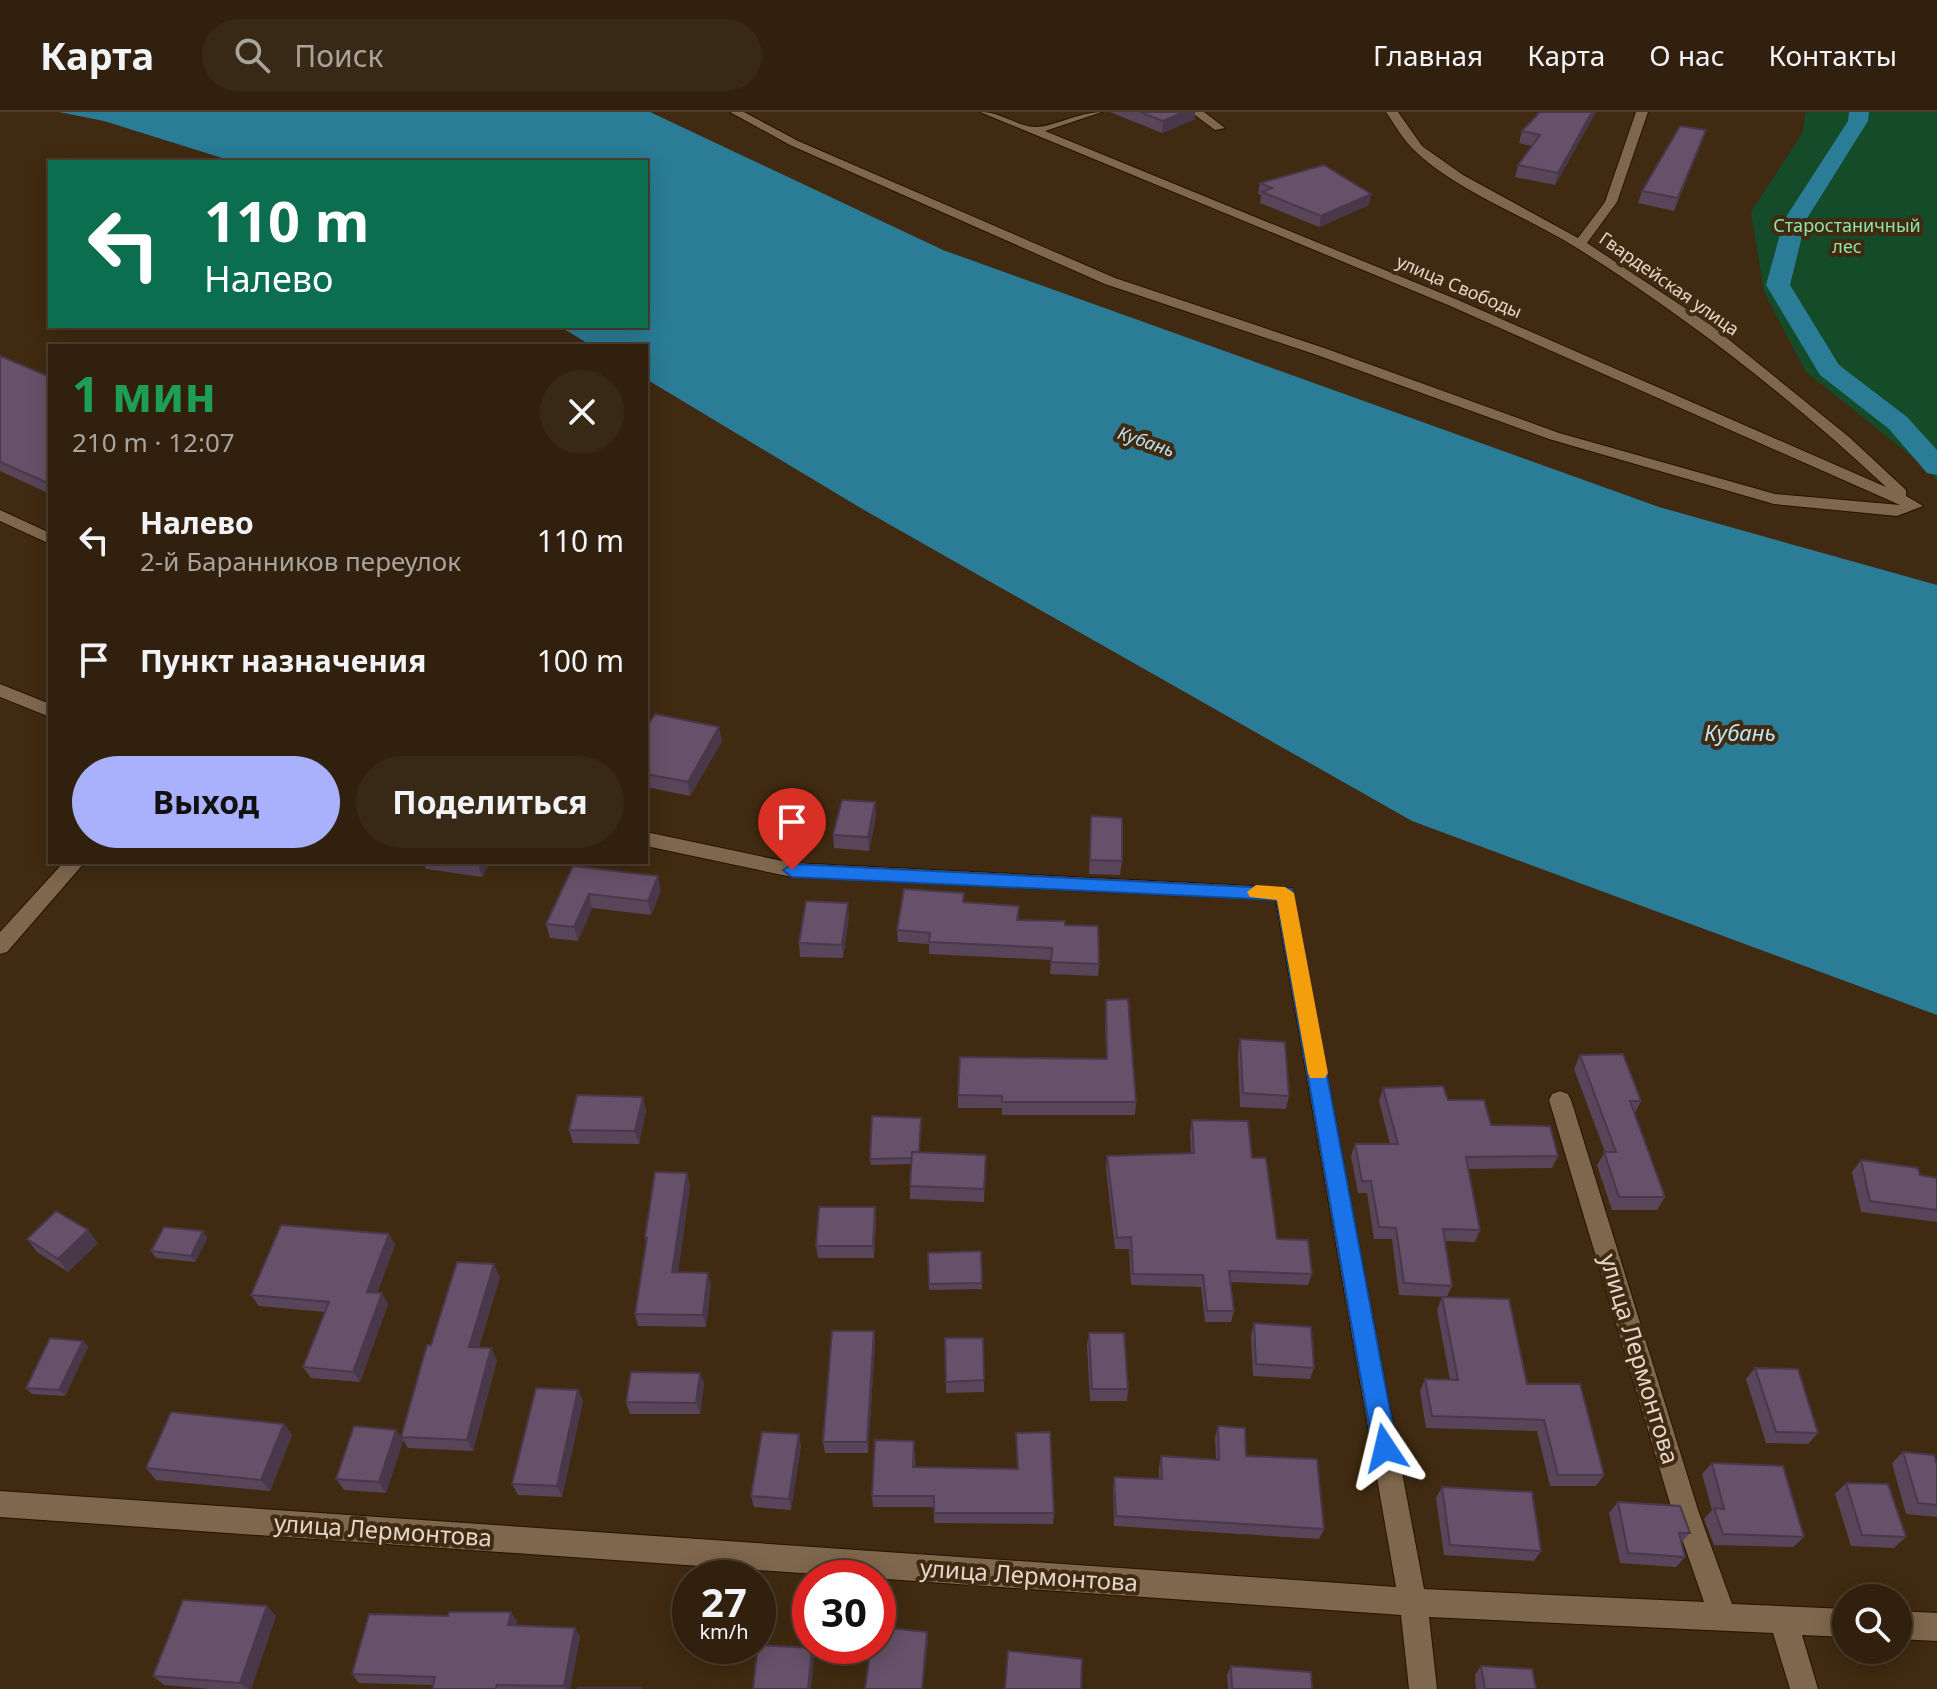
<!DOCTYPE html>
<html lang="ru">
<head>
<meta charset="utf-8">
<style>
  :root { --surface:#30200d; --page:#382816; --text:#f1f3f6; --muted:#a8a39d; --line:#4b3e2e; --accent:#a9b0fc }
  body { margin:0; font-family:"Noto Sans",sans-serif; background:var(--page); color:var(--text); height:100vh; display:flex; flex-direction:column; font-size:30px; white-space:nowrap }
  * { box-sizing:border-box; margin:0 }
  p { font-size:26px; color:var(--muted) }
  .icon { flex:none; width:44px; height:44px; fill:none; stroke:currentColor; stroke-width:2; stroke-linecap:round; stroke-linejoin:round }
  .map { position:relative; flex:1; overflow:hidden }
  .sheet { position:absolute; left:48px; top:232px; width:600px; height:520px; display:flex; flex-direction:column; background:var(--surface); border-radius:0px; box-shadow:0 4px 20px #0003,0 0 0 2px var(--line) }
  .sheet>* { flex:none }
  .hud { position:absolute; left:48px; top:48px; width:600px; height:168px; border-radius:0px; box-shadow:0 4px 20px #0003,0 0 0 2px var(--line); background:#0b6e4f; color:#fff; overflow:hidden }
  .tools { position:absolute; left:1832px; top:1472px; display:grid; gap:16px }
  .tools a { display:grid; place-items:center; width:80px; height:80px; border-radius:50%; background:var(--surface); box-shadow:0 4px 20px #0003,0 0 0 2px var(--line); font-size:40px }
  .speed { position:absolute; left:672px; top:1448px; display:flex; gap:16px; font-size:40px; font-weight:700; text-align:center }
  .speed>* { display:grid; place-content:center; width:104px; height:104px; border-radius:50%; background:var(--surface); box-shadow:0 4px 20px #0003,0 0 0 2px var(--line); line-height:1 }
  .speed small { font-size:20px; font-weight:400 }
  .speed .limit { border:12px solid #d22; background:#fff; color:#111 }
  .pin { position:absolute; display:grid; place-items:center; width:68px; height:68px; color:#fff; margin:-82px -34px; border-radius:50% 50% 50% 0; rotate:-45deg; box-shadow:0 0 8px #0007 }
  .pin .icon { rotate:45deg }
  .me { position:absolute; width:88px; margin:-44px; rotate:350deg; stroke-linejoin:round; filter:drop-shadow(0 0 6px #0008) }
  .turn { display:flex; align-items:center; gap:28px; height:168px; padding:0 24px; font-size:36px }
  .turn .icon { width:104px; height:104px; stroke-width:2.5 }
  .turn b { display:block; font-size:56px; line-height:68px }
  .round { display:grid; place-items:center; flex:none; width:84px; height:84px; border-radius:42px; background:var(--page) }
  .headline { display:flex; align-items:center; justify-content:space-between; height:136px; padding:0 24px }
  h1 { font-size:48px; font-weight:700; line-height:60px; color:#1e9e55 }
  .primary-button { display:flex; gap:16px; margin-top:auto; padding:16px 24px }
  .primary-button a { flex:1; height:92px; border-radius:48px; background:var(--accent); color:#111; font-size:32px; font-weight:700; line-height:92px; text-align:center }
  .primary-button a+a { background:var(--page); color:var(--text) }
  ul { padding:0; list-style:none }
  li { display:flex; align-items:center; gap:24px; height:120px; padding:0 24px }
  li div { flex:1 }
  li b { display:block; font-size:30px }
  li em { font-style:normal }
  header { display:flex; align-items:center; gap:48px; box-sizing:border-box; height:112px; padding:0 40px; background:var(--surface); border-bottom:2px solid var(--line) }
  header strong { font-size:38px }
  nav { display:flex; gap:44px; margin-inline-start:auto; font-size:28px }
  .search { width:560px; height:72px; background:var(--page); display:flex; align-items:center; gap:20px; box-sizing:border-box; padding:0 28px; border-radius:44px; color:var(--muted); font-size:30px }
  .map>svg:first-child { display:block }
  .green { fill:#144c2a }
  .water { fill:#2a7c97 }
  .lines { fill:none; stroke-linecap:round; stroke-linejoin:round }
  .canal { fill:#2a7c97; fill-rule:evenodd }
  .street-casing { stroke:#261200; stroke-width:2 }
  .street { fill:#7f674d; fill-rule:evenodd }
  .wall { fill:#59455a }
  .shaded-wall { fill:#48384a }
  .building { fill:#675069; stroke:#48384a; stroke-width:2 }
  .route { fill:#1a73e8; stroke:#114b97; stroke-width:2 }
  .slow { fill:#f59e0b }
  .labels { text-anchor:middle; stroke-width:8; stroke-linejoin:round; paint-order:stroke }
  .far-park-label { font-size:18px; fill:#8ee3a8; stroke:#402a11 }
  .far-street-label { font-size:18px; fill:#e3d5c7; stroke:#402a11 }
  .far-water-label { font-size:18px; font-style:italic; fill:#bde5f4; stroke:#402a11 }
  .water-label { font-size:22px; font-style:italic; fill:#bde5f4; stroke:#402a11 }
  .near-street-label { font-size:24px; fill:#e3d5c7; stroke:#402a11 }
</style>
</head>
<body>
<header>
<strong>Карта</strong>
<div class="search"><svg class="icon" aria-label="search" viewBox="0 0 24 24"><circle cx="10" cy="10" r="6"/><path d="M15 15l6 6"/></svg>Поиск</div>
<nav><a>Главная</a><a>Карта</a><a>О нас</a><a>Контакты</a></nav>
</header>
<div class="map">
<svg width="1937" height="1577" viewBox="0 0 1937 1577">
  <rect width="100%" height="100%" fill="#402a11"/>
  <!-- green -->
  <path class="green" d="M1806,0H1937V369L1931,360L1806,260L1764,180L1751,100L1802,22Z"/>
  <!-- water -->
  <path class="water" d="M59,0H650L943,138L1659,395L1937,473V903L1412,709L864,398L646,267V234H592L559,214H646V50H235L104,9Z"/>
  <g class="lines">
    <!-- canal -->
    <path class="canal" d="M1849,0H1869L1868,9L1806,108L1790,173L1839,253L1907,305L1937,338V363L1927,361L1889,317L1820,263L1766,173L1784,108L1848,9Z"/>
    <defs>
      <g id="street">
        <path d="M730,0H744L798,29L1115,166L1327,237L1559,321L1775,382L1900,393L1448,193L980,0C1002,0 1016,14 1034,15C1051,16 1079,0 1102,0L1045,19L1458,188L1886,375C1791,286 1688,206 1577,136C1525,103 1461,82 1415,39C1404,29 1395,13 1386,0H1398L1422,34L1463,63L1578,126L1605,90L1636,0H1648L1617,90L1587,131L1712,214L1849,325L1906,378V384L1923,394L1897,404L1774,392L1549,327L1317,243L1105,172L790,33Z"/>
        <path d="M1191,0H1204L1225,16L1215,18Z"/>
        <path d="M0,398L50,421V432L0,409Z"/>
        <path d="M0,572L50,592V605L0,585Z"/>
        <path d="M646,720L792,751L1292,776L1424,1477L1704,1490L1672,1398L1549,988L1552,982L1560,979L1568,982L1571,988L1698,1398L1732,1492L1846,1497V1525L1802,1523L1818,1577H1790L1773,1521L1429,1505L1437,1577H1409L1401,1503L0,1405V1379L1396,1475L1276,788L792,765L646,734Z"/>
        <path d="M64,750H85L7,840L0,842V820Z"/>
        <path d="M1898,1499L1937,1501V1529L1898,1527Z"/>
      </g>
    </defs>
    <!-- street casing -->
    <use href="#street" class="street-casing"/>
    <!-- street -->
    <use href="#street" class="street"/>
  </g>
  <!-- wall -->
  <g class="wall">
    <path d="M1110,0H1195V7L1162,21Z"/>
    <path d="M1596,0L1555,73L1515,65L1518,53L1532,34L1519,31L1522,19Z"/>
    <path d="M1706,18L1674,99L1638,91L1642,79Z"/>
    <path d="M1260,71L1369,93L1319,115L1260,91L1261,83L1258,82Z"/>
    <path d="M0,244L50,265V382L0,359Z"/>
    <path d="M646,616L722,629L690,684L646,675Z"/>
    <path d="M875,690L876,704L869,739L834,736L833,723Z"/>
    <path d="M1091,704L1122,749L1120,763L1089,762Z"/>
    <path d="M423,750H490L482,765L426,757Z"/>
    <path d="M573,754L661,778L651,803L592,796L578,829L550,826L546,812Z"/>
    <path d="M964,790L1018,808L1065,813L1099,852L1098,864L1050,862L1051,848L929,842V832L898,830L897,818Z"/>
    <path d="M849,804L843,846L800,845L799,831Z"/>
    <path d="M1106,888L1136,990L1135,1003H1002V996H958V983L1106,947L1105,901Z"/>
    <path d="M1240,927L1289,984L1286,997L1240,995L1238,941Z"/>
    <path d="M1580,943L1641,989L1635,1001L1665,1085L1657,1098H1612L1597,1053L1605,1040L1574,957Z"/>
    <path d="M1383,976L1448,988L1491,1013L1558,1044L1552,1056L1468,1057L1480,1118L1475,1130L1445,1129L1452,1174L1447,1185L1399,1183L1392,1127H1374L1367,1081H1358L1351,1044L1355,1032H1390L1379,989Z"/>
    <path d="M646,998L639,1032L573,1031L569,1018Z"/>
    <path d="M1192,1008L1252,1046L1277,1127L1312,1162L1308,1173L1230,1170L1234,1199L1231,1210H1205L1201,1175L1131,1173L1129,1137H1115L1106,1056L1107,1044L1191,1041L1190,1020Z"/>
    <path d="M986,1043L984,1090L910,1087V1074L911,1052L871,1053L870,1047Z"/>
    <path d="M1861,1048L1920,1063L1937,1066V1110L1861,1100L1852,1060Z"/>
    <path d="M687,1061L690,1074L678,1160L711,1173L706,1215L638,1214L635,1202L646,1131L645,1125Z"/>
    <path d="M875,1095L876,1108L874,1146H818L816,1134Z"/>
    <path d="M203,1119L207,1126L195,1150L156,1146L151,1139Z"/>
    <path d="M389,1122L395,1133L377,1181L388,1192L360,1270L311,1266L303,1255L325,1200L259,1194L251,1183Z"/>
    <path d="M27,1127L98,1131L68,1160L37,1140Z"/>
    <path d="M981,1139L982,1177L929,1178L928,1141Z"/>
    <path d="M500,1165L479,1235L497,1248L473,1339L408,1336L401,1325L431,1233Z"/>
    <path d="M1442,1185L1527,1272L1604,1363L1596,1374H1550L1537,1319L1426,1316L1420,1279L1425,1267L1450,1268L1437,1198Z"/>
    <path d="M1254,1211L1314,1256L1310,1267L1253,1264L1251,1224Z"/>
    <path d="M874,1219L875,1231L868,1341H825L823,1330Z"/>
    <path d="M1089,1221L1128,1277L1127,1289H1090L1087,1233Z"/>
    <path d="M945,1226H983L984,1280L946,1281Z"/>
    <path d="M83,1229L88,1235L65,1284L32,1282L26,1276Z"/>
    <path d="M1755,1256L1818,1321L1808,1332L1766,1331L1746,1267Z"/>
    <path d="M700,1261L704,1272L700,1302H630L626,1290Z"/>
    <path d="M578,1278L583,1289L562,1385L518,1383L512,1372Z"/>
    <path d="M284,1312L292,1323L270,1379L156,1368L146,1356Z"/>
    <path d="M1218,1314L1246,1344L1324,1417L1319,1427L1114,1414L1113,1375L1114,1365L1159,1367V1355L1161,1344L1216,1347L1215,1325Z"/>
    <path d="M396,1318L403,1329L386,1381L344,1378L336,1367Z"/>
    <path d="M1016,1321L1054,1401L1053,1412L934,1411V1395H873L872,1384L915,1340V1355L1017,1357Z"/>
    <path d="M801,1333L791,1398L754,1395L751,1384Z"/>
    <path d="M1903,1340L1937,1353V1405L1906,1402L1892,1351Z"/>
    <path d="M1712,1351L1804,1425L1793,1435L1714,1433L1704,1407L1712,1398L1702,1362Z"/>
    <path d="M1846,1371L1906,1425L1894,1436L1851,1434L1835,1382Z"/>
    <path d="M1442,1375L1541,1439L1534,1449L1444,1443L1436,1386Z"/>
    <path d="M1618,1390L1690,1421L1681,1431L1685,1445L1676,1455L1620,1451L1609,1401Z"/>
    <path d="M276,1504L251,1577H211L164,1573L153,1564Z"/>
    <path d="M517,1509L516,1514L575,1516L580,1525L570,1577H432L433,1573L359,1571L352,1562Z"/>
    <path d="M1231,1554L1312,1577H1228L1227,1563Z"/>
    <path d="M1481,1554L1536,1577H1476L1475,1563Z"/>
  </g>
  <!-- shaded-wall -->
  <g class="shaded-wall">
    <path d="M1184,0H1195V7L1162,21L1163,9Z"/>
    <path d="M1592,0H1596L1555,73L1558,61Z"/>
    <path d="M1706,18L1702,30L1674,99L1678,86Z"/>
    <path d="M1371,82L1369,93L1319,115L1321,104Z"/>
    <path d="M719,615L722,629L690,684L688,670Z"/>
    <path d="M875,690L876,704L869,739L868,725Z"/>
    <path d="M478,750H490L482,765L477,751Z"/>
    <path d="M658,764L661,778L651,803L648,789Z"/>
    <path d="M589,782L592,796L578,829L574,815Z"/>
    <path d="M848,791L849,804L843,846L842,833Z"/>
    <path d="M643,985L646,998L639,1032L635,1019Z"/>
    <path d="M687,1061L690,1074L676,1173L672,1160Z"/>
    <path d="M875,1095L876,1108L874,1146L873,1134Z"/>
    <path d="M88,1118L98,1131L68,1160L58,1147Z"/>
    <path d="M203,1119L207,1126L195,1150L191,1144Z"/>
    <path d="M389,1122L395,1133L373,1191L367,1180Z"/>
    <path d="M494,1152L500,1165L475,1247L469,1235Z"/>
    <path d="M708,1161L711,1173L706,1215L703,1203Z"/>
    <path d="M382,1181L388,1192L360,1270L353,1260Z"/>
    <path d="M874,1219L875,1231L868,1341L867,1330Z"/>
    <path d="M83,1229L88,1235L65,1284L59,1278Z"/>
    <path d="M491,1236L497,1248L473,1339L467,1328Z"/>
    <path d="M700,1261L704,1272L700,1302L696,1291Z"/>
    <path d="M578,1278L583,1289L562,1385L557,1374Z"/>
    <path d="M284,1312L292,1323L270,1379L261,1368Z"/>
    <path d="M396,1318L403,1329L386,1381L379,1370Z"/>
    <path d="M799,1322L801,1333L791,1398L789,1387Z"/>
    <path d="M267,1494L276,1504L251,1577H247L240,1571Z"/>
    <path d="M511,1500L517,1509L514,1522L508,1513Z"/>
    <path d="M575,1516L580,1525L570,1577H566L564,1574Z"/>
    <path d="M927,1520L928,1529L923,1577H922Z"/>
    <path d="M812,1536L814,1545L811,1577H808Z"/>
  </g>
  <!-- building -->
  <g class="building">
    <path d="M1140,0H1184L1163,9Z"/>
    <path d="M1540,0H1592L1558,61L1518,53L1540,23L1522,19Z"/>
    <path d="M1680,14L1706,18L1678,86L1642,79Z"/>
    <path d="M1324,53L1371,82L1321,104L1262,80L1272,76L1260,71Z"/>
    <path d="M0,244L50,265V372L0,350Z"/>
    <path d="M655,602L719,615L688,670L646,662V616Z"/>
    <path d="M842,688L875,690L868,725L833,723Z"/>
    <path d="M1091,704L1122,706V749L1090,748Z"/>
    <path d="M573,754L658,764L648,789L589,782L574,815L546,812Z"/>
    <path d="M904,777L964,781L963,790L1019,794L1017,808L1065,809V813L1098,814L1099,852L1051,850L1052,836L929,830L930,821L897,818Z"/>
    <path d="M806,789L848,791L842,833L799,831Z"/>
    <path d="M1128,887L1136,990H1002V984L958,983L960,945L1107,947L1106,888Z"/>
    <path d="M1240,927L1285,930L1289,984L1243,981Z"/>
    <path d="M1623,942L1641,989H1630L1665,1085H1619L1604,1040H1616L1580,943Z"/>
    <path d="M1443,974L1448,988H1484L1491,1013L1550,1014L1558,1044L1466,1045L1480,1118L1443,1117L1452,1174L1404,1171L1396,1116L1379,1115L1371,1069H1362L1355,1032H1398L1383,976Z"/>
    <path d="M577,983L643,985L635,1019L569,1018Z"/>
    <path d="M872,1004L921,1006L919,1040H912V1046L870,1047Z"/>
    <path d="M1192,1008L1248,1009L1252,1046H1266L1277,1127L1308,1128L1312,1162L1229,1159L1234,1199H1207L1203,1163L1133,1162L1131,1125L1117,1126L1107,1044L1194,1041Z"/>
    <path d="M912,1040L986,1043L984,1077L910,1074Z"/>
    <path d="M1861,1048L1918,1056L1920,1063L1937,1066V1098L1870,1089Z"/>
    <path d="M655,1060L687,1061L672,1160L708,1161L703,1203L635,1202L647,1126L645,1125Z"/>
    <path d="M819,1095H875L873,1134H816Z"/>
    <path d="M56,1099L88,1118L58,1147L27,1127Z"/>
    <path d="M281,1113L389,1122L367,1180L382,1181L353,1260L303,1255L329,1190L251,1183Z"/>
    <path d="M164,1115L203,1119L191,1144L151,1139Z"/>
    <path d="M981,1139L982,1171L929,1172L928,1141Z"/>
    <path d="M457,1150L494,1152L469,1235L491,1236L467,1328L401,1325L427,1233H431Z"/>
    <path d="M1442,1185L1509,1187L1527,1272H1580L1604,1363H1558L1544,1308L1432,1304L1425,1267L1458,1268Z"/>
    <path d="M1254,1211L1311,1215L1314,1256L1256,1252Z"/>
    <path d="M832,1219H874L867,1330H823Z"/>
    <path d="M1089,1221H1124L1128,1277H1092Z"/>
    <path d="M50,1226L83,1229L59,1278L26,1276Z"/>
    <path d="M945,1226H983L984,1268L946,1270Z"/>
    <path d="M1755,1256L1798,1257L1818,1321L1776,1320Z"/>
    <path d="M631,1260L700,1261L696,1291L626,1290Z"/>
    <path d="M536,1276L578,1278L557,1374L512,1372Z"/>
    <path d="M171,1300L284,1312L261,1368L146,1356Z"/>
    <path d="M354,1314L396,1318L379,1370L336,1367Z"/>
    <path d="M1218,1314L1245,1316L1246,1344L1317,1347L1324,1417L1116,1404L1114,1365L1162,1367L1161,1344L1219,1348Z"/>
    <path d="M762,1320L799,1322L789,1387L751,1384Z"/>
    <path d="M1050,1320L1054,1401H934V1384H872L875,1328L914,1329L913,1355L1018,1357L1016,1321Z"/>
    <path d="M1903,1340L1934,1343L1937,1353V1393L1918,1391Z"/>
    <path d="M1712,1351L1783,1354L1804,1425L1723,1422L1714,1396L1724,1397Z"/>
    <path d="M1846,1371L1888,1372L1906,1425L1862,1423Z"/>
    <path d="M1442,1375L1532,1380L1541,1439L1450,1433Z"/>
    <path d="M1618,1390L1680,1394L1690,1421H1679L1685,1445L1628,1441Z"/>
    <path d="M183,1488L267,1494L240,1571L153,1564Z"/>
    <path d="M449,1500H511L508,1513L575,1516L564,1574L497,1573L496,1577H432L435,1565L352,1562L369,1502L448,1504Z"/>
    <path d="M878,1515L927,1520L922,1577H865L871,1534H878Z"/>
    <path d="M758,1533L812,1536L808,1577H753Z"/>
    <path d="M1008,1539L1082,1547L1081,1577H1005Z"/>
    <path d="M1231,1554L1311,1560L1312,1577H1232Z"/>
    <path d="M1481,1554L1532,1557L1536,1577H1485Z"/>
    <path d="M578,1576H642L578,1577Z"/>
  </g>
  <!-- route -->
  <path class="route" d="M792,752L1292,777L1397,1336L1393,1344L1385,1348L1377,1344L1373,1336L1277,788L792,765L783,758Z"/>
  <!-- slow -->
  <path class="slow" d="M1256,773L1285,775L1294,781L1328,961L1325,966H1310L1308,961L1277,788L1250,785L1247,780Z"/>
  <g class="labels">
    <!-- far-park labels -->
    <g class="far-park-label">
      <text x="1847" y="120">Старостаничный<tspan x="1847" dy="21">лес</tspan></text>
    </g>
    <!-- far-street labels -->
    <g class="far-street-label">
      <text transform="translate(1669 172) rotate(35)" y="6">Гвардейская улица</text>
      <text transform="translate(1459 175) rotate(23)" y="6">улица Свободы</text>
    </g>
    <!-- far-water labels -->
    <g class="far-water-label">
      <text transform="translate(1146 330) rotate(19)" y="6">Кубань</text>
    </g>
    <!-- water labels -->
    <g class="water-label">
      <text x="1740" y="629">Кубань</text>
    </g>
    <!-- near-street labels -->
    <g class="near-street-label">
      <text transform="translate(1639 1247) rotate(73)" y="8">улица Лермонтова</text>
      <text transform="translate(383 1419) rotate(4)" y="8">улица Лермонтова</text>
      <text transform="translate(1029 1464) rotate(4)" y="8">улица Лермонтова</text>
    </g>
  </g>
</svg>
<div class="tools">
<a><svg class="icon" aria-label="search" viewBox="0 0 24 24"><circle cx="10" cy="10" r="6"/><path d="M15 15l6 6"/></svg></a>
</div>
<div class="speed"><div>27<small>km/h</small></div><div class="limit">30</div></div>
<div class="pin" style="left:792px;top:758px;background:#d93025"><svg class="icon" aria-label="arrive" viewBox="0 0 24 24"><path d="M6 21V4h12l-3 4 3 4H6"/></svg></div>
<svg class="me" style="left:1385px;top:1336px" viewBox="-20 -20 40 40"><path d="M0-17L14 15 0 8-14 15z" fill="#1a73e8" stroke="#fff" stroke-width="4"/></svg>
<div class="hud">
<div class="turn"><svg class="icon" aria-label="left" viewBox="0 0 24 24"><path d="M17 20v-9H6M10 6l-5 5 5 5"/></svg><div><b>110 m</b>Налево</div></div>
</div>
<section class="sheet">
<div class="headline"><div><h1>1 мин</h1><p>210 m · 12:07</p></div><a class="round"><svg class="icon" aria-label="close" viewBox="0 0 24 24"><path d="M6 6l12 12M18 6L6 18"/></svg></a></div>
<ul>
<li><svg class="icon" aria-label="left" viewBox="0 0 24 24"><path d="M17 20v-9H6M10 6l-5 5 5 5"/></svg><div><b>Налево</b><p>2-й Баранников переулок</p></div><em>110 m</em></li>
<li><svg class="icon" aria-label="arrive" viewBox="0 0 24 24"><path d="M6 21V4h12l-3 4 3 4H6"/></svg><div><b>Пункт назначения</b></div><em>100 m</em></li>
</ul>
<div class="primary-button"><a>Выход</a><a>Поделиться</a></div>
</section>
</div>
</body>
</html>
